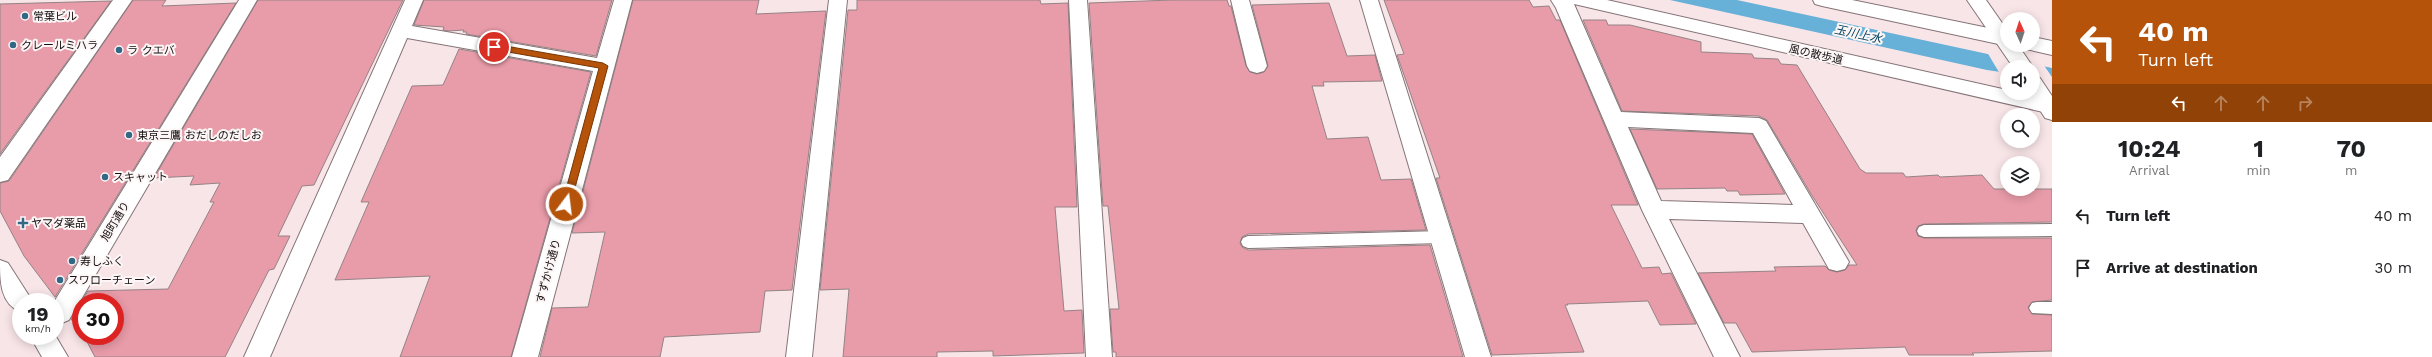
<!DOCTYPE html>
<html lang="en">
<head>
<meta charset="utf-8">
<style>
  :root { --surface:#fff; --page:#f2f2f2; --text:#202124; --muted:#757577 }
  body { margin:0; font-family:"Work Sans","Noto Sans JP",sans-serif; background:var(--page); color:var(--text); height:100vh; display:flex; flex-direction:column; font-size:15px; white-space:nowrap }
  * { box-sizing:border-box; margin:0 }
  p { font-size:13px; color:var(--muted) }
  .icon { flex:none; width:22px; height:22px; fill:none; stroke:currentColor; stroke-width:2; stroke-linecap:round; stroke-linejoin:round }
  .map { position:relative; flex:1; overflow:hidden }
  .side { display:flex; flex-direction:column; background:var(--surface); width:380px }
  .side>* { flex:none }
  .banner { background:#b45309; color:#fff; overflow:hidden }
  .needle { width:26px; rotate:357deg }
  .fabs { position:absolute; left:2000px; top:12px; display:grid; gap:8px }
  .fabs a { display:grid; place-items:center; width:40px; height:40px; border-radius:50%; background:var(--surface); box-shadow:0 2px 10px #0003; font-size:20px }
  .speed { position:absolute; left:12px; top:293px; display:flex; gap:8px; font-size:20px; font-weight:700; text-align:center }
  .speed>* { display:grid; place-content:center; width:52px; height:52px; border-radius:50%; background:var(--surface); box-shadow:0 2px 10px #0003; line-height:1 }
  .speed small { font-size:10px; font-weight:400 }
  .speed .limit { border:6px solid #d22; background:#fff; color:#111 }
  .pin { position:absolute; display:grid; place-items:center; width:34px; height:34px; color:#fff; margin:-17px; border:2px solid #fff; border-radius:50%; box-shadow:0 1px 4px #0007 }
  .me { position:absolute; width:44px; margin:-22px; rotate:15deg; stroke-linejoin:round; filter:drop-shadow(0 0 3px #0008) }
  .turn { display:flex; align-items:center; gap:14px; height:84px; padding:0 20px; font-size:18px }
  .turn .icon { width:52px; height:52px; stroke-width:2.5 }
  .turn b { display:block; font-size:28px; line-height:34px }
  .lanes { display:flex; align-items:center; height:38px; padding:0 20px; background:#0003; justify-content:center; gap:20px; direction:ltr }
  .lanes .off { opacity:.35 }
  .eta { display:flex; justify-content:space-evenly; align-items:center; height:68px; text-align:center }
  .eta b { font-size:24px; font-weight:700; line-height:28px }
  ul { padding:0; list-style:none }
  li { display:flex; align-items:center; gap:12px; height:52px; padding:0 20px }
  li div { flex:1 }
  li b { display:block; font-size:15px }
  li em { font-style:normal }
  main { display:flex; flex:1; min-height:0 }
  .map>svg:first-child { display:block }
  .water { fill:#67b0d8 }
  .pier { fill:#f8e5e8 }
  .building { fill:#e89ba8; stroke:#948385 }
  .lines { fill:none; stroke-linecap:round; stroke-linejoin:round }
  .service-casing { stroke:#857477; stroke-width:2 }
  .minor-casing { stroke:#857477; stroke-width:2 }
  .tertiary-casing { stroke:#857477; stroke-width:2 }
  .service { fill:#fff; fill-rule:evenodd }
  .minor { fill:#fff; fill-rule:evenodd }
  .tertiary { fill:#fff; fill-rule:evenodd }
  .route { fill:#b45309; stroke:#753606 }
  .poi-dot { fill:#336884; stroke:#fdf6f7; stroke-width:1.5 }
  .labels { text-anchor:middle; stroke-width:4; stroke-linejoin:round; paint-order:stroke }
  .poi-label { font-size:11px; fill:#140e0f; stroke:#fdf6f7; text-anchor:start }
  .street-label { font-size:11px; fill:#140e0f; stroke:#fdf6f7 }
  .water-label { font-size:12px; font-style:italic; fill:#00415c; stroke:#fdf6f7 }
</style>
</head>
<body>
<main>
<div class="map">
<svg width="2052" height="357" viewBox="0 0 2052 357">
  <rect width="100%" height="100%" fill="#f8e5e8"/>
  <!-- water -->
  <path class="water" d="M1670,0H1737L2052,68V81L2033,67H2007V73L1987,70Z"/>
  <!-- pier -->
  <path class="pier" d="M1987,52L2043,64L2052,77V83L2033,79V67H2007V75L2000,74Z"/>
  <!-- building -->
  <g class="building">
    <path d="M133,0H166L162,6L236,3L55,297L24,256L0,211V183L9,181Z"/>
    <path d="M258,0H403L314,185L302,186L278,236H290L274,269L269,270L225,357H95L84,336H115V302H81L88,291L168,289L214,202H210L220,183L190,185L194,176L154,178Z"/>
    <path d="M424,0H612L596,56L466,34L467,32H463L464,30L448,31L443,30L444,27L414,25Z"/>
    <path d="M633,0H759L756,14L826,11L792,290L765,291L760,332L664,337L660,357H540L552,308L588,307L605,232L572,233Z"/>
    <path d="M857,0H1040L1041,4L1068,3L1077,207H1055L1064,311L1082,310L1084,353L993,356V351L937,352V357H843L849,289L820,290L848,10H857Z"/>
    <path d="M1172,0H1227L1229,6H1231L1246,66L1250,72L1257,74L1264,72L1268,66L1252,5L1329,3L1347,56L1375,55L1382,81L1323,82L1324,86H1312L1327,139L1368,137L1381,180L1411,179L1426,230L1248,234L1242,237L1240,243L1242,247L1248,250L1430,245L1463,357H1116V352H1113L1110,309H1119L1108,206H1103L1089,3Z"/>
    <path d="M1384,0H1529L1533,7L1549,6L1556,20H1560L1638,205H1611L1642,268L1659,267L1662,274L1671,273L1696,324L1660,325L1648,301L1567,304L1568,305H1565L1584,352L1492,355L1436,178H1440L1397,55L1404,54Z"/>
    <path d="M111,1L0,154V4Z"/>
    <path d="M1583,20H1606L1608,25H1630L1701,42V52L1752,54L1754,58L1778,59L1781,64L1797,65L1860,169L1866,173H1903L1906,177L1938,175L1940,177L1982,175L1994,189H2052V222L1924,224L1918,226L1916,230L1918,236L1924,238H2052V300L2032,302L2028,307L2032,314L2052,315V351L1972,353L1974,355H1909L1905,347L1752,352L1736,323H1724L1698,273L1776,271L1774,267L1825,266L1829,270L1837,272L1845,270L1849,265H1857L1811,194L1767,120L1759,116L1622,111Z"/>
    <path d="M459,49L591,72L511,357H400L430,276L335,280L369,202H361L412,86L443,85Z"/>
    <path d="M1630,129L1752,134L1785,194L1740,195L1738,191H1727L1725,188L1657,189Z"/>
    <path d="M81,303V332L71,319Z"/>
  </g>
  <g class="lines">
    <defs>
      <g id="service">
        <path d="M2052,224V236L1924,237L1919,235L1917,231L1919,227L1924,225Z"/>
        <path d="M1442,231L1447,233L1449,237L1447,241L1442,243L1248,248L1243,246L1241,242L1243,238L1248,236Z"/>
        <path d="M2037,302H2052V314L2032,313L2029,308L2032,303Z"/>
      </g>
      <g id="minor">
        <path d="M113,0H132L8,180L0,182V157Z"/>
        <path d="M239,0H257L69,320L55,326L54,302Z"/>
        <path d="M405,0H423L412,26L597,58L614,0H632L538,357H512L593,71L407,38L270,357H244Z"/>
        <path d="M829,0H847L812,357H786Z"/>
        <path d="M1069,0H1087L1112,357H1086Z"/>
        <path d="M1231,0H1249L1267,66L1264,71L1257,73L1250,71L1247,66Z"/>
        <path d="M1360,0H1378L1491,357H1465Z"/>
        <path d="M1551,0H1607L2007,90V93H2023L2052,100V114L1574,4L1621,112L1759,118L1766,121L1849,262L1845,269L1837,271L1829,269L1803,223L1669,219L1740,357H1714L1642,210L1556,8ZM1628,127L1753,133L1793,205L1661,201Z"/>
        <path d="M1813,0H1852L2003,31L2007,33V43L2003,45L1822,6L1815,4Z"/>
      </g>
      <g id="tertiary">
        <path d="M1967,0H1986L2007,30V45H2018L2033,67H2013Z"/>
        <path d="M2033,37L2052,41V55L2026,49L2024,45H2033Z"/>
        <path d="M2033,76L2040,78L2052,96V120L2045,118L2029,93H2033Z"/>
        <path d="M0,260L8,263L33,302H21V312C0,304 0,281 0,260Z"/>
        <path d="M55,335L68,357H42L30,336Z"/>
      </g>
    </defs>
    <!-- service casing -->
    <use href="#service" class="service-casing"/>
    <!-- minor casing -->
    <use href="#minor" class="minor-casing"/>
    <!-- tertiary casing -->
    <use href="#tertiary" class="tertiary-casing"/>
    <!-- service -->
    <use href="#service" class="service"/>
    <!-- minor -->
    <use href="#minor" class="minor"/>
    <!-- tertiary -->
    <use href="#tertiary" class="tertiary"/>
  </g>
  <!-- route -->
  <path class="route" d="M494,44L603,63L608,66L570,206L566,207L562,204L599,68L491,49L490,47Z"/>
  <!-- markers -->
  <g class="poi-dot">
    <circle cx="25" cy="16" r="4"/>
    <circle cx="13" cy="45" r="4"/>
    <circle cx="119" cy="50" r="4"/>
    <circle cx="129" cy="135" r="4"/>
    <circle cx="105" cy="177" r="4"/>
    <path d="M21 217h4v4h4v4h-4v4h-4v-4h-4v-4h4z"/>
    <circle cx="72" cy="261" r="4"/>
    <circle cx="60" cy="280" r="4"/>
  </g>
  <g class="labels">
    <!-- poi labels -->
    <g class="poi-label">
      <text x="33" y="20">常葉ビル</text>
      <text x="21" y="49">クレールミハラ</text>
      <text x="127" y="54">ラ クエバ</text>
      <text x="137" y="139">東京三鷹 おだしのだしお</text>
      <text x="113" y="181">スキャット</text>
      <text x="31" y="227">ヤマダ薬品</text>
      <text x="80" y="265">寿しふく</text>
      <text x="68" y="284">スワローチェーン</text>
    </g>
    <!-- street labels -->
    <g class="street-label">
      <text transform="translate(1816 54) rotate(13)" y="4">風の散歩道</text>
      <text transform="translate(115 221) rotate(-59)" y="4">旭町通り</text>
      <text transform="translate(548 271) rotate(-75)" y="4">すずかけ通り</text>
    </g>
    <!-- water labels -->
    <g class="water-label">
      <text transform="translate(1858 34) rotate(12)" y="4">玉川上水</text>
    </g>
  </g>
</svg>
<div class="fabs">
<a><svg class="needle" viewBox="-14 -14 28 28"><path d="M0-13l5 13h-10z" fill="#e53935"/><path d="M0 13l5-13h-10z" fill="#757577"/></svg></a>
<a><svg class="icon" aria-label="sound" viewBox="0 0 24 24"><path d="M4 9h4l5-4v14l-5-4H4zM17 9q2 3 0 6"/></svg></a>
<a><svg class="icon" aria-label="search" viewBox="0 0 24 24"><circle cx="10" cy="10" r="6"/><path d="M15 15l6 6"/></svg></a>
<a><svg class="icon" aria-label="layers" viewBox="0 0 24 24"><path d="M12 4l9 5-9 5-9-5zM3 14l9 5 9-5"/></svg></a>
</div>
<div class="speed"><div>19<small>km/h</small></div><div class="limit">30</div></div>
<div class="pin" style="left:494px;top:47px;background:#d93025"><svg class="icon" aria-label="arrive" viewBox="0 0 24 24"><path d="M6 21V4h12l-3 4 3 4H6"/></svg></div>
<svg class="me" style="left:566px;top:204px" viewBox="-20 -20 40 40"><circle r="17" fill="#b45309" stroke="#fff" stroke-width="3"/><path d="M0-11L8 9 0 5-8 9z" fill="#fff"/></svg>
</div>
<section class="side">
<div class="banner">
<div class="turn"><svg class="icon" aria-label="left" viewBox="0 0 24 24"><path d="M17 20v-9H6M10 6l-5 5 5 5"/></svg><div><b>40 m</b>Turn left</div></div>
<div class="lanes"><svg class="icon" aria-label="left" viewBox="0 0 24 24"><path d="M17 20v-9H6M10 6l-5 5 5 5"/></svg><svg class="icon off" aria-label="ahead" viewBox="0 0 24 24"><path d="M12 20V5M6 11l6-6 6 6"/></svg><svg class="icon off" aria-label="ahead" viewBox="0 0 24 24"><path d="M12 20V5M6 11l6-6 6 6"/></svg><svg class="icon off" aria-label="right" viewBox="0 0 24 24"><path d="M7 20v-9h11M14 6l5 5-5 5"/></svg></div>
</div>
<div class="eta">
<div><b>10:24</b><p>Arrival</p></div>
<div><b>1</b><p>min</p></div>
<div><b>70</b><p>m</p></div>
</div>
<ul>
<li><svg class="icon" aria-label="left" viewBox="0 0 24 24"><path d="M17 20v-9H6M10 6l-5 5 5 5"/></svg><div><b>Turn left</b></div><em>40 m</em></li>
<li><svg class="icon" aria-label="arrive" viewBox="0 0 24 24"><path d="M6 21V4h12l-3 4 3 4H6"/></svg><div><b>Arrive at destination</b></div><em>30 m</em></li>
</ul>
</section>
</main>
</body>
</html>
